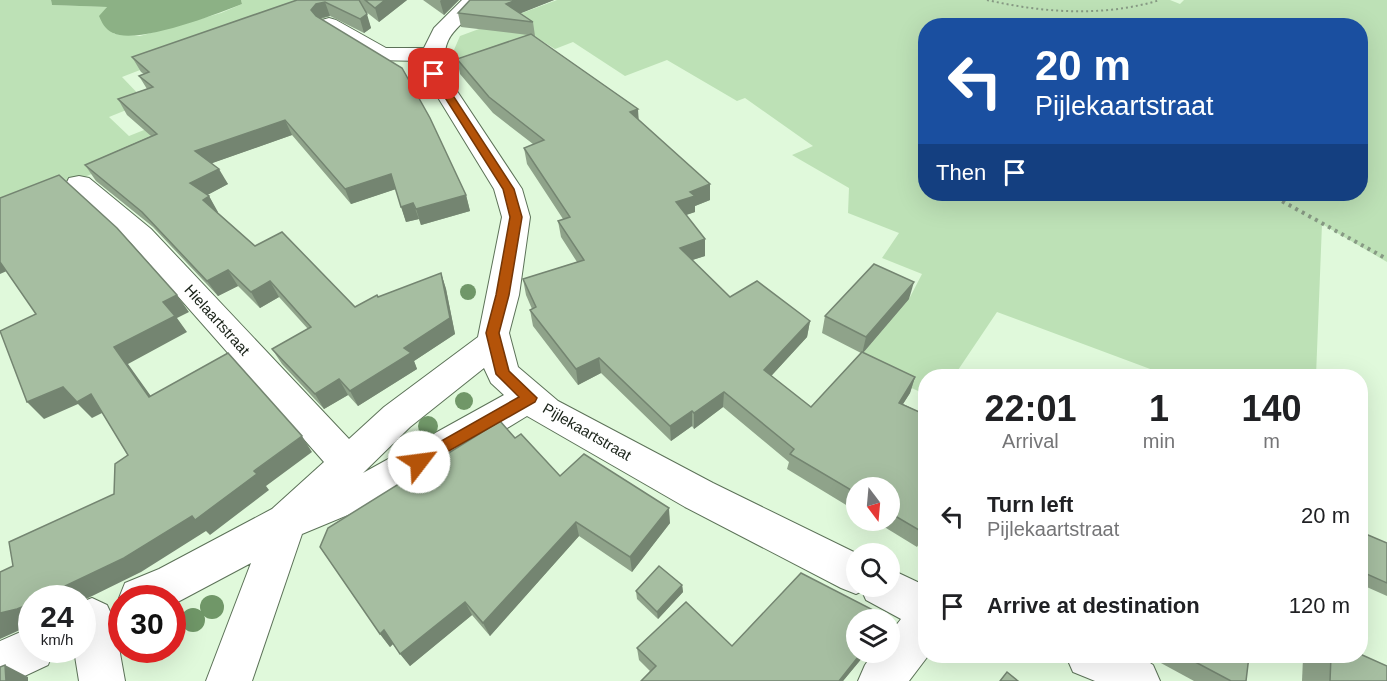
<!DOCTYPE html>
<html lang="en">
<head>
<meta charset="utf-8">
<style>
  :root { --surface:#fff; --page:#f6f6f6; --text:#202124; --muted:#757577 }
  body { margin:0; font-family:Arial,sans-serif; background:var(--page); color:var(--text); height:100vh; display:flex; flex-direction:column; font-size:22px; white-space:nowrap }
  * { box-sizing:border-box; margin:0 }
  p { font-size:20px; color:var(--muted) }
  .icon { flex:none; width:33px; height:33px; fill:none; stroke:currentColor; stroke-width:2; stroke-linecap:round; stroke-linejoin:round }
  .map { position:relative; flex:1; overflow:hidden }
  .side { position:absolute; left:918px; top:369px; width:450px; height:294px; display:flex; flex-direction:column; background:var(--surface); border-radius:24px; box-shadow:0 6px 24px #0002 }
  .side>* { flex:none }
  .top-card { position:absolute; left:918px; top:18px; width:450px; height:183px; border-radius:24px; box-shadow:0 6px 24px #0002; background:#1a4fa0; color:#fff; overflow:hidden }
  .needle { width:39px; rotate:164deg }
  .tools { position:absolute; left:846px; top:477px; display:grid; gap:12px }
  .tools a { display:grid; place-items:center; width:54px; height:54px; border-radius:50%; background:var(--surface); box-shadow:0 6px 24px #0002; font-size:30px }
  .speed { position:absolute; left:18px; top:585px; display:flex; gap:12px; font-size:30px; font-weight:700; text-align:center }
  .speed>* { display:grid; place-content:center; width:78px; height:78px; border-radius:50%; background:var(--surface); box-shadow:0 6px 24px #0002; line-height:1 }
  .speed small { font-size:15px; font-weight:400 }
  .speed .limit { border:9px solid #d22; background:#fff; color:#111 }
  .pin { position:absolute; display:grid; place-items:center; width:51px; height:51px; color:#fff; margin:-26px; border-radius:12px; box-shadow:0 3px 9px #0006 }
  .me { position:absolute; width:66px; margin:-33px; rotate:60deg; stroke-linejoin:round; filter:drop-shadow(0 0 4px #0008) }
  .turn { display:flex; align-items:center; gap:21px; height:126px; padding:0 18px; font-size:27px }
  .turn .icon { width:78px; height:78px; stroke-width:2.5 }
  .turn b { display:block; font-size:42px; line-height:51px }
  .then { display:flex; align-items:center; height:57px; padding:0 18px; background:#0003; gap:12px; font-size:22px }
  .eta { display:flex; justify-content:space-evenly; align-items:center; height:102px; text-align:center }
  .eta b { font-size:36px; font-weight:700; line-height:42px }
  ul { padding:0; list-style:none }
  li { display:flex; align-items:center; gap:18px; height:90px; padding:0 18px }
  li div { flex:1 }
  li b { display:block; font-size:22px }
  li em { font-style:normal }
  .map>svg:first-child { display:block }
  .green { fill:#bde1b6; fill-rule:evenodd }
  .water { fill:#8cb185 }
  .lines { fill:none; stroke-linecap:round; stroke-linejoin:round }
  .minor-casing { stroke:#5c7258; stroke-width:2 }
  .path-far1 { stroke:#879984; stroke-width:2; stroke-dasharray:2 3; stroke-linecap:butt }
  .path { stroke:#879984; stroke-width:4; stroke-dasharray:3 4.5; stroke-linecap:butt }
  .minor { fill:#fff; fill-rule:evenodd }
  .tree { fill:#709768 }
  .wall { fill:#8fa38a }
  .shaded-wall { fill:#748571 }
  .building { fill:#a6bea1; stroke:#748571; stroke-width:1.5 }
  .route { fill:#b45309; stroke:#753606; stroke-width:1.5 }
  .labels { text-anchor:middle; stroke-width:4.5; stroke-linejoin:round; paint-order:stroke }
  .street-label { font-size:15px; fill:#192218; stroke:#fff }
</style>
</head>
<body>
<div class="map">
<svg width="1387" height="681" viewBox="0 0 1387 681">
  <rect width="100%" height="100%" fill="#e0f9db"/>
  <!-- green -->
  <g class="green">
    <path d="M0,0H51L52,5L107,7L104,12L114,34L140,36L221,13L242,4L241,0H296L220,39L122,77L146,102L109,117L129,136L169,120L188,134L0,212Z"/>
    <path d="M557,0H1170L1180,4L1184,0H1387V262L1322,224L1316,376H1169L997,312L954,376H926L925,394L862,366V354L909,299L922,274L882,258L899,233L848,213L849,188L792,155L813,146L745,98L737,101L667,60L625,76L573,42L555,49L537,38L465,63L447,66L460,36ZM926,26H1360V194H926Z"/>
  </g>
  <!-- water -->
  <path class="water" d="M51,0H241L242,4C217,14 137,45 113,33C105,29 102,23 99,16L107,7L52,5Z"/>
  <g class="lines">
    <defs>
      <g id="minor">
        <path d="M462,0H483C462,31 440,28 445,73L522,189L530,217L519,295L509,333L518,367L558,401L713,483L858,554L856,586H890V569L926,586V656H928L909,681H858L865,665L874,652H890V633L901,619L866,600L862,591L856,594L841,588L685,507L527,416L396,495L302,534L252,681H206L251,563L172,605V598H122V605L119,598L125,583L159,569L272,509L324,462L131,243L66,184L69,178L79,176L89,178L151,229L349,439L384,407L478,337L502,217L494,189L423,73L422,61L374,60L322,28L319,24L322,20L329,18L336,20L386,48H424L434,28ZM484,368L491,383L504,395L363,473L410,427Z"/>
        <path d="M92,598L107,605L114,620L125,681H79L74,650H82V602Z"/>
        <path d="M32,627V650H54L48,665L14,681H0V641Z"/>
        <path d="M1066,656H1140L1153,665L1160,681H1095L1073,672Z"/>
      </g>
    </defs>
    <!-- minor casing -->
    <use href="#minor" class="minor-casing"/>
    <!-- path-far1 -->
    <path class="path-far1" d="M987,0C1044,13 1104,17 1160,0"/>
    <!-- path -->
    <path class="path" d="M1269,194L1387,259"/>
    <!-- minor -->
    <use href="#minor" class="minor"/>
  </g>
  <!-- trees -->
  <g class="tree">
    <circle cx="468" cy="292" r="8"/>
    <circle cx="464" cy="401" r="9"/>
    <circle cx="428" cy="426" r="10"/>
    <circle cx="212" cy="607" r="12"/>
    <circle cx="193" cy="620" r="12"/>
  </g>
  <!-- wall -->
  <g class="wall">
    <path d="M297,0H407L379,22L365,11L371,28L364,33L330,16L321,19L466,195L470,211L421,225L419,219L406,222L396,189L351,204L292,135L212,163L228,184L207,195L209,196L217,212L255,246L355,307L441,273L446,289L455,334L414,361L417,369L358,406L348,395L324,409L282,364L272,349L308,329L279,297L260,308L238,286L218,296L153,227L96,181L85,165L151,136L127,115L118,99L147,89L139,76L144,74L141,72L132,57Z"/>
    <path d="M423,0H459L444,15Z"/>
    <path d="M470,0H554L520,13L533,22L535,36H534L638,109V119L710,200L695,206V212L686,215L705,256L692,260L730,297L810,321L807,337L771,376L811,407L861,353L822,333L825,316L909,299L863,353L915,377L910,393L903,404L926,415V532L917,547L873,520H890V488H856V511L787,469L789,462L723,407L694,429L692,426L671,441L601,373L578,385L533,326L530,310L532,309L526,295L523,279L577,262L561,237L558,221L563,219L527,164L524,148L533,144L493,113L460,74L457,59L528,35L461,27L458,13Z"/>
    <path d="M515,438L560,476L670,523L632,572L579,536L490,636L472,615L410,666L393,644L390,647L380,634Z"/>
    <path d="M1361,532L1387,543V596L1360,584V533Z"/>
    <path d="M682,585L683,592L658,619L637,599L636,591Z"/>
    <path d="M732,646L867,652L843,681H641L650,671L639,660L637,648Z"/>
    <path d="M1148,656H1249L1246,681H1194Z"/>
    <path d="M1307,656H1360L1387,681H1302L1303,658Z"/>
  </g>
  <!-- shaded-wall -->
  <g class="shaded-wall">
    <path d="M385,0H407L379,22L375,8Z"/>
    <path d="M441,0H459L444,15L440,1Z"/>
    <path d="M516,0H554L509,18L506,4Z"/>
    <path d="M325,2L330,16L321,18L317,24L311,10L316,4Z"/>
    <path d="M367,14L371,28L364,33L360,19Z"/>
    <path d="M638,109L639,124L630,112Z"/>
    <path d="M285,120L292,135L204,166L195,151Z"/>
    <path d="M219,169L228,184L200,199L190,183Z"/>
    <path d="M391,174L396,189L351,204L345,189Z"/>
    <path d="M710,184V200L695,206V212L677,218L676,202L690,192Z"/>
    <path d="M466,195L470,211L421,225L416,209Z"/>
    <path d="M209,196L218,212L212,215L203,200Z"/>
    <path d="M413,203L419,219L406,222L401,207Z"/>
    <path d="M705,239V256L680,264V248Z"/>
    <path d="M0,260L9,270L0,274Z"/>
    <path d="M228,270L238,286L218,296L207,281Z"/>
    <path d="M441,273L446,289L455,334L414,361L417,369L358,406L350,391Z"/>
    <path d="M270,281L279,297L260,308L251,292Z"/>
    <path d="M914,282L909,299L862,354L866,337Z"/>
    <path d="M177,295L189,312L177,318L187,332L128,364L163,413L149,397L114,347L163,302Z"/>
    <path d="M810,321L807,337L762,386L764,370Z"/>
    <path d="M599,358L601,373L578,385L576,369Z"/>
    <path d="M915,377L910,393L894,418L899,403Z"/>
    <path d="M339,379L348,395L324,409L315,394Z"/>
    <path d="M63,387L91,394L106,411L92,418L78,404L44,419L27,402Z"/>
    <path d="M724,392L723,407L694,429V413Z"/>
    <path d="M692,411V426L671,441L670,426Z"/>
    <path d="M302,436L312,452L266,486L269,490L210,535L206,531L141,572L82,601V598H40L254,471Z"/>
    <path d="M669,508L670,523L632,572L630,557Z"/>
    <path d="M576,522L579,536L490,636L483,623Z"/>
    <path d="M682,585L683,592L658,619L657,612Z"/>
    <path d="M465,602L472,615L410,666L400,654Z"/>
    <path d="M32,603V624L22,627V629L0,639V613Z"/>
    <path d="M384,630L394,643L390,647L380,634Z"/>
    <path d="M862,652H867L843,681H839Z"/>
    <path d="M5,665L28,677V681H6Z"/>
  </g>
  <!-- building -->
  <g class="building">
    <path d="M297,0H359L367,14L360,19L325,2L316,4L311,10L316,16L402,68L430,118L466,195L416,209L413,203L401,207L391,174L345,189L285,120L195,151L219,169L190,183L209,196L203,200L255,246L282,232L355,307L377,295L378,297L441,273L450,318L404,348L411,353L350,391L339,379L315,394L272,349L311,327L270,281L251,292L228,270L207,281L142,212L85,165L157,134L118,99L153,87L139,76L149,72L132,57Z"/>
    <path d="M365,0H385L375,8Z"/>
    <path d="M470,0H516L506,4L533,22L458,13Z"/>
    <path d="M531,34L638,109L630,112L710,184L690,192L695,196L676,202L705,239L680,248L730,297L757,281L810,321L764,370L811,407L862,352L915,377L899,403L926,415V530L924,533L890,513V488H856V493L790,454L794,449L724,392L694,413L692,411L670,426L599,358L576,369L530,310L536,307L523,279L584,260L558,221L570,217L524,148L544,140L489,97L457,59Z"/>
    <path d="M59,175L117,228L177,295L163,302L175,316L114,347L149,397L228,353L302,436L254,471L257,474L195,520L192,516L124,558L40,598H32V603L17,609L0,613V616V572L13,566L9,542L114,494L115,464L128,455L91,394L77,402L63,387L27,402L0,331L36,314L0,262V198Z"/>
    <path d="M874,264L914,282L866,337L825,316Z"/>
    <path d="M500,421L515,438L521,434L560,476L584,454L669,508L630,557L576,522L483,623L465,602L400,654L384,630L380,634L320,547L328,528Z"/>
    <path d="M1361,532L1387,543V583L1360,571Z"/>
    <path d="M659,566L682,585L657,612L636,591Z"/>
    <path d="M801,573L873,610L876,620H856V652H862L839,681H641L656,666L637,648L686,602L732,646Z"/>
    <path d="M1360,654L1387,666V681H1330L1331,656H1360Z"/>
    <path d="M1184,656H1249L1246,681H1231Z"/>
    <path d="M5,665L6,681H0V667Z"/>
    <path d="M1007,672L1018,681H1000Z"/>
  </g>
  <!-- route -->
  <path class="route" d="M434,71L439,74L514,189L522,217L509,295L499,333L509,371L537,398L535,402L419,468L413,466L411,462L413,457L519,397L496,374L486,333L496,295L510,217L503,189L430,74Z"/>
  <g class="labels">
    <!-- street labels -->
    <g class="street-label">
      <text transform="translate(217 320) rotate(48)" y="5">Hielaartstraat</text>
      <text transform="translate(587 432) rotate(30)" y="5">Pijlekaartstraat</text>
    </g>
  </g>
</svg>
<div class="tools">
<a><svg class="needle" viewBox="-14 -14 28 28"><path d="M0-13l5 13h-10z" fill="#e53935"/><path d="M0 13l5-13h-10z" fill="#757577"/></svg></a>
<a><svg class="icon" aria-label="search" viewBox="0 0 24 24"><circle cx="10" cy="10" r="6"/><path d="M15 15l6 6"/></svg></a>
<a><svg class="icon" aria-label="layers" viewBox="0 0 24 24"><path d="M12 4l9 5-9 5-9-5zM3 14l9 5 9-5"/></svg></a>
</div>
<div class="speed"><div>24<small>km/h</small></div><div class="limit">30</div></div>
<div class="pin" style="left:434px;top:74px;background:#d93025"><svg class="icon" aria-label="arrive" viewBox="0 0 24 24"><path d="M6 21V4h12l-3 4 3 4H6"/></svg></div>
<svg class="me" style="left:419px;top:462px" viewBox="-20 -20 40 40"><circle r="19" fill="#fff"/><path d="M0-13L10 11 0 6-10 11z" fill="#b45309"/></svg>
<div class="top-card">
<div class="turn"><svg class="icon" aria-label="left" viewBox="0 0 24 24"><path d="M17 20v-9H6M10 6l-5 5 5 5"/></svg><div><b>20 m</b>Pijlekaartstraat</div></div>
<div class="then">Then<svg class="icon" aria-label="arrive" viewBox="0 0 24 24"><path d="M6 21V4h12l-3 4 3 4H6"/></svg></div>
</div>
<section class="side">
<div class="eta">
<div><b>22:01</b><p>Arrival</p></div>
<div><b>1</b><p>min</p></div>
<div><b>140</b><p>m</p></div>
</div>
<ul>
<li><svg class="icon" aria-label="left" viewBox="0 0 24 24"><path d="M17 20v-9H6M10 6l-5 5 5 5"/></svg><div><b>Turn left</b><p>Pijlekaartstraat</p></div><em>20 m</em></li>
<li><svg class="icon" aria-label="arrive" viewBox="0 0 24 24"><path d="M6 21V4h12l-3 4 3 4H6"/></svg><div><b>Arrive at destination</b></div><em>120 m</em></li>
</ul>
</section>
</div>
</body>
</html>
